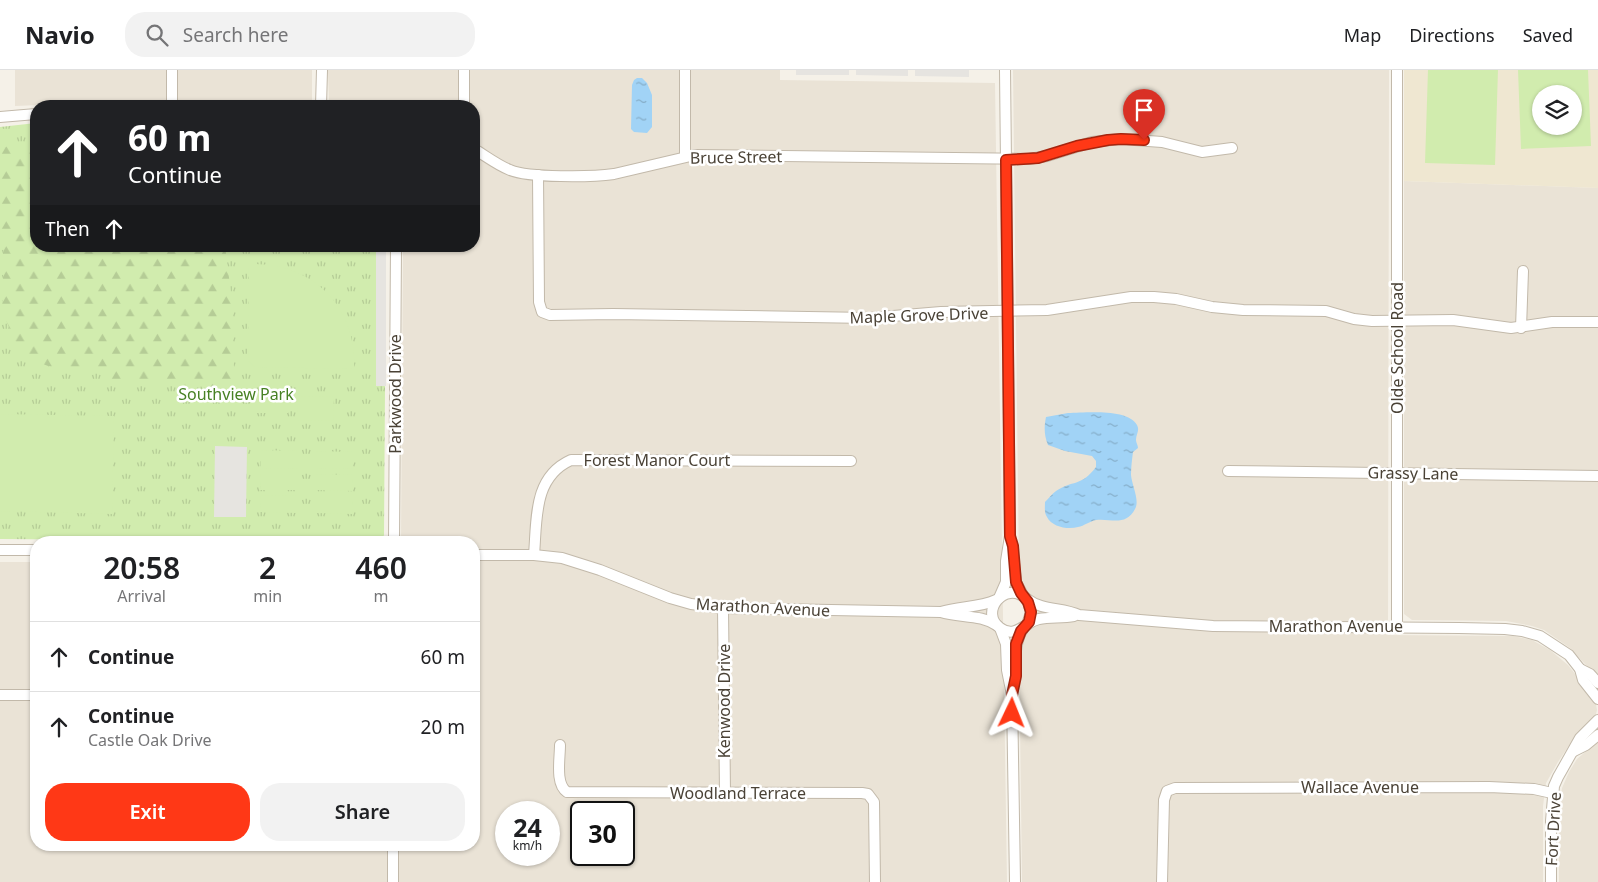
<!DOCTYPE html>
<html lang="en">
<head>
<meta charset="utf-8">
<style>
  :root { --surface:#fff; --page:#f2f2f2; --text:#202124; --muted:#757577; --line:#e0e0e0; --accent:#ff3816 }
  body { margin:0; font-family:"Noto Sans",sans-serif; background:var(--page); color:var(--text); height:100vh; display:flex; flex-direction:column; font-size:19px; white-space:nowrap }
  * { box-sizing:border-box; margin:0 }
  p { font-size:16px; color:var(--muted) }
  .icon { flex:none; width:28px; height:28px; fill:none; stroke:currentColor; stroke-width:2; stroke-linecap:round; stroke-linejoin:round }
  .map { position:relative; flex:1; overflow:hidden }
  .sheet { position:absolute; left:30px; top:466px; width:450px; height:315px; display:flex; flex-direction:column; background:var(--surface); border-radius:20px; box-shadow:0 1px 4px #0004 }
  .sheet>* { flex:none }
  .guide { position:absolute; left:30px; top:30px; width:450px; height:152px; border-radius:20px; box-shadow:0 1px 4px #0004; background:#202124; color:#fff; overflow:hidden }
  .controls { position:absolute; left:1532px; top:15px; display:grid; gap:10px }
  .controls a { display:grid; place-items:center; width:50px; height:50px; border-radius:50%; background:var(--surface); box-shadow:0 1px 4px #0004; font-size:25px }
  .speed { position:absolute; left:495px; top:731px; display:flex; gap:10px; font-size:25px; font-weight:700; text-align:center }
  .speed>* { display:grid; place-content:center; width:65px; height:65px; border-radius:50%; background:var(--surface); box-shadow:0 1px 4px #0004; line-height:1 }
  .speed small { font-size:12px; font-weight:400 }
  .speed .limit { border:2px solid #111; border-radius:8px; background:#fff; color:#111 }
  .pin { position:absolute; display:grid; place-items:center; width:42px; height:42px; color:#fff; margin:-51px -21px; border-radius:50% 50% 50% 0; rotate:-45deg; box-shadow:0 0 5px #0007 }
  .pin .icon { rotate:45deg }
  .me { position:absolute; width:55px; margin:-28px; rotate:2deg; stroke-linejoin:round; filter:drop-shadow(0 0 4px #0008) }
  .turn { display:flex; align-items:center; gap:18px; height:105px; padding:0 15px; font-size:22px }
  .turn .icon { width:65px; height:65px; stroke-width:2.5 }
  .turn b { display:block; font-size:35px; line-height:42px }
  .then { display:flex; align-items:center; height:48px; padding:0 15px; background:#0003; gap:10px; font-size:19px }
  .eta { display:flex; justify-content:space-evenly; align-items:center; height:85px; text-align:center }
  .eta b { font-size:30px; font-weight:600; line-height:35px }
  .primary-button { display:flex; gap:10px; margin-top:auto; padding:10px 15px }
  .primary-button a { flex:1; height:58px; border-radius:20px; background:var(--accent); color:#fff; font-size:20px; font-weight:600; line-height:58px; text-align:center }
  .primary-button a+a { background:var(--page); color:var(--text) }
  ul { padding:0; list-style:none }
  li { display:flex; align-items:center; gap:15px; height:70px; padding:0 15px; border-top:1px solid var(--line) }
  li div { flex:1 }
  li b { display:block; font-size:19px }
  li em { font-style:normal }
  header { display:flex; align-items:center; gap:30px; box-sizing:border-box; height:70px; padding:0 25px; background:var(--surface); border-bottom:1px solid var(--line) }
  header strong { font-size:24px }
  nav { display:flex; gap:28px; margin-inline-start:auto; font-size:18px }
  .search { width:350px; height:45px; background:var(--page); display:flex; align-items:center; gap:12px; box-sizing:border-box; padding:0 18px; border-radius:20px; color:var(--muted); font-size:19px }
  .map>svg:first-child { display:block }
  .residential { fill:#eae3d6; fill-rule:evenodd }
  .education { fill:#efe7d1; fill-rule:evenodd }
  .grass { fill:url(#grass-tufts) }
  .forest { fill:url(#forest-firs) }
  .garden { fill:#d1ecae; fill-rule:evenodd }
  .parking { fill:#e6e4e0 }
  .water { fill:url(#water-ripples) }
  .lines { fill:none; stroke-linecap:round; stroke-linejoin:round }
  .minor-casing { stroke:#c2b9aa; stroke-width:12 }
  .minor { stroke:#fff; stroke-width:10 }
  .route-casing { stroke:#a6240e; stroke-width:12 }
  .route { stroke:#ff3816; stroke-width:9 }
  .labels { text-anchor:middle; stroke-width:5; stroke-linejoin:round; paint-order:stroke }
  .street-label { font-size:16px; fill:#4a4236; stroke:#fff }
  .park-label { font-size:16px; fill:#478124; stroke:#fff }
</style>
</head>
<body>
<header>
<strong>Navio</strong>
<div class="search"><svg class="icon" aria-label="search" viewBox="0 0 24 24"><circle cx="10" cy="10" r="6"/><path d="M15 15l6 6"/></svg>Search here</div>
<nav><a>Map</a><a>Directions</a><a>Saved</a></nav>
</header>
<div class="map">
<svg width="1598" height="812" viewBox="0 0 1598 812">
  <defs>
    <pattern id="grass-tufts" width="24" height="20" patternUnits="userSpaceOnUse" patternTransform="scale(1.25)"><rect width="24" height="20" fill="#d1ecae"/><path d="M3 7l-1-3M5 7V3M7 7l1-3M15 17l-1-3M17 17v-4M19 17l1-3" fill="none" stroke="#b5cc96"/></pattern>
    <pattern id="forest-firs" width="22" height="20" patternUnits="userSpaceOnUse" patternTransform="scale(1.25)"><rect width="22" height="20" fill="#d1ecae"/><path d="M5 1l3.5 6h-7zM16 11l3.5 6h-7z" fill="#b5cc96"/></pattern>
    <pattern id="water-ripples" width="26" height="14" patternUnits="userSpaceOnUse" patternTransform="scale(1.25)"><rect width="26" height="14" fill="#a1d3f6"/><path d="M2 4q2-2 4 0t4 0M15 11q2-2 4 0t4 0" fill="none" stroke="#85adc8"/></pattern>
  </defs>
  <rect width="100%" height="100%" fill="#f5f1e8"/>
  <!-- residential -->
  <g class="residential">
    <path d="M15,0H312V32L309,36L63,34L15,36Z"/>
    <path d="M328,0H780V10L995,13L1007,812H0V492H36V775H474V472H401L403,176H474V36H329ZM506,742H549V785H506ZM581,742H624V785H581Z"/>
    <path d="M1013,0H1389L1388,565L1513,566L1532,570L1550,580L1568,595L1595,629L1597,640L1595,648L1576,665L1558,692L1546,713L1543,736V812H1022L1019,575L1024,563L1033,554L1019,504Z"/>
    <path d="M1404,111L1598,118V608L1570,578L1544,560L1532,556L1506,551L1412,550L1404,544Z"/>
    <path d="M1598,671V812H1559V738L1562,718L1569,702L1577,689Z"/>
  </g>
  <!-- education -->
  <path class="education" d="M1404,0H1598V118L1404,111ZM1541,24H1574V56H1541Z"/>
  <!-- grass -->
  <path class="grass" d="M36,53V176H386L384,465L381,472L0,469V57Z"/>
  <!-- forest -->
  <path class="forest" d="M30,71H36V176H225L233,239V285L236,321L233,328L223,330L209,319L190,313L177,317L147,310L113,311L100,299L54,298L34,291L15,271L2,241L4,179L0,172V78Z"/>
  <!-- garden -->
  <g class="garden">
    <path d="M1428,0H1498L1495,95L1425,93Z"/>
    <path d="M1518,0H1588L1591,76L1521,79ZM1541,24H1574V56H1541Z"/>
    <path d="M249,194C312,192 357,236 354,299L255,297L248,291Z"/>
    <path d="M298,326L334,327L333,351L297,350Z"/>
    <rect x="250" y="328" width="38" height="15"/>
    <path d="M0,344L114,346L112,444L0,441Z"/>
    <path d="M261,380L298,381V399L261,398Z"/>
    <path d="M316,381L353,382V399L316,398Z"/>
    <path d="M261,403H297V420H260Z"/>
    <path d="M316,404L353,405L352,421L316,420Z"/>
    <path d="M261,425L297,426V443L260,442Z"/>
    <path d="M316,426H353L352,444L316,443Z"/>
  </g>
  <!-- parking -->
  <g class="parking">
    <rect x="796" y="0" width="53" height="5"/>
    <path d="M856,0H908V6L856,5Z"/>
    <path d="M915,0H969V7L915,6Z"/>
    <rect x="376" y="176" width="10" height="140"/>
    <path d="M215,376L247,377L246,447H214Z"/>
  </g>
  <!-- water -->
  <g class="water">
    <path d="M637,8H642L647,13L652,25V57L647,63L634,62L631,59L632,15L634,10Z"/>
    <path d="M1068,343C1085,343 1127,338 1137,355C1140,361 1136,364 1136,370C1136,373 1138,375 1138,378L1133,382C1132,390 1131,397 1131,405C1132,416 1140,430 1135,439C1126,457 1110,448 1096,450C1090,451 1084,456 1078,457C1068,460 1052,457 1047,447C1044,443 1045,437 1045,432C1048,429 1052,424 1056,421C1072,410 1081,417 1096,397V391L1092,386L1065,381L1048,375C1044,365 1044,357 1046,347Z"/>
  </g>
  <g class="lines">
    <defs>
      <g id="minor">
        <path d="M685,0V86"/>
        <path d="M172,36V0"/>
        <path d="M321,36L322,0"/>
        <path d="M464,36V0"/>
        <path d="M0,47L36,44"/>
        <path d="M474,79C486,86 497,95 510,100C529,108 592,107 614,104L695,85L1029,89L1047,86L1092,72L1121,69L1162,72L1202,82L1232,78"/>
        <path d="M538,105L539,232L542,242L550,245L613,244L869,248L941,242L1047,240L1131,227H1154L1176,229L1212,237L1243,240L1326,241L1354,249L1372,251L1453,250L1511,258L1552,252H1598"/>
        <path d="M1521,258L1523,201"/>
        <path d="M1228,401L1598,406"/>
        <path d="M394,472L396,176"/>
        <path d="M1012,474L1016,512L1024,527"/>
        <path d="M0,480H36"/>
        <path d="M474,485H534L562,488L600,500L670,528L691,534L723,538L941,542C960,548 981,544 998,556"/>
        <path d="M534,485C537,449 533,407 571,390L851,391"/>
        <path d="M999,528L1006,512V491L1010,466L1005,0"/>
        <path d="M1027,529C1043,541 1062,537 1079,545L1213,556L1459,558L1505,559L1522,561L1540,566L1569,585L1580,599L1583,610L1598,629"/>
        <path d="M723,538L725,724"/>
        <path d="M941,542C959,536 979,538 996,530"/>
        <path d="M1027,555L1031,542L1027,529C1004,509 979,543 1000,558C1016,569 1025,552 1039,549C1050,547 1062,548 1074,546"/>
        <path d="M1397,557V0"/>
        <path d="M1000,558L1006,574L1007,600L1012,625L1015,812"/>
        <path d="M1580,599L1590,604L1598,613"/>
        <path d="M1013,619C1017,599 1012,576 1023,559"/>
        <path d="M0,625H36"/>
        <path d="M560,675C560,689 555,714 567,722L862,723L868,724L874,732L875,812"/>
        <path d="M1574,681L1586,675L1598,665"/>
        <path d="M393,812V775"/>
        <path d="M1162,812L1164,730L1167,721L1175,718L1489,717L1534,719L1552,723"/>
        <path d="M1551,812V751L1554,716L1558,707L1580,668L1598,650"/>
      </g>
    </defs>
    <!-- minor casing -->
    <use href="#minor" class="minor-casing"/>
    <!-- minor -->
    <use href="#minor" class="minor"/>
  </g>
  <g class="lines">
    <defs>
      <path id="route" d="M1012,643V625L1016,606V574L1021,561L1029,552L1031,542L1028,532L1021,523L1016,512L1013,476L1010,466L1006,90L1038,88L1077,76L1108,70L1121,69L1144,70"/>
    </defs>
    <!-- route casing -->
    <use href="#route" class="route-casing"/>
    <!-- route -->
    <use href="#route" class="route"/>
  </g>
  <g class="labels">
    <!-- street labels -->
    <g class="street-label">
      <text transform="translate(736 87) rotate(-1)" y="6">Bruce Street</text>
      <text transform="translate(919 245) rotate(-2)" y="6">Maple Grove Drive</text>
      <text transform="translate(1397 278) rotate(-90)" y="6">Olde School Road</text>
      <text transform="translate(395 324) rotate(-90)" y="6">Parkwood Drive</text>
      <text x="657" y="396">Forest Manor Court</text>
      <text transform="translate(1413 403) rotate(1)" y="6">Grassy Lane</text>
      <text transform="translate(763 537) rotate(3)" y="6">Marathon Avenue</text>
      <text x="1336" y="562">Marathon Avenue</text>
      <text transform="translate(724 631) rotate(-90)" y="6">Kenwood Drive</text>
      <text x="1360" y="723">Wallace Avenue</text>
      <text x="738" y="729">Woodland Terrace</text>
      <text transform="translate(1553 759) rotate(-87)" y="6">Fort Drive</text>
    </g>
    <!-- park labels -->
    <g class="park-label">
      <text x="236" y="330">Southview Park</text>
    </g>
  </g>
</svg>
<div class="controls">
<a><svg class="icon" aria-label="layers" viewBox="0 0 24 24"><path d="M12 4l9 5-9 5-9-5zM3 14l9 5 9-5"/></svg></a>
</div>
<div class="speed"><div>24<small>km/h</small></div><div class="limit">30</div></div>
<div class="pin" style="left:1144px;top:70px;background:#d93025"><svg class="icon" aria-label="arrive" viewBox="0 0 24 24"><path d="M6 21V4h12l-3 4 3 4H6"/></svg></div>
<svg class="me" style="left:1012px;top:643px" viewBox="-20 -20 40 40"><path d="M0-17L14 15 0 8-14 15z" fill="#ff3816" stroke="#fff" stroke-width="4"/></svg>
<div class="guide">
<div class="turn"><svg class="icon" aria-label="ahead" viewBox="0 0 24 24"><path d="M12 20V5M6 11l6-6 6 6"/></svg><div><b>60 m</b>Continue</div></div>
<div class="then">Then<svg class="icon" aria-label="ahead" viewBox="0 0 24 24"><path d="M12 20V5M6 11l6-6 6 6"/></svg></div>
</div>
<section class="sheet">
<div class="eta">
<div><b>20:58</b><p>Arrival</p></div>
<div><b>2</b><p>min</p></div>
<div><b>460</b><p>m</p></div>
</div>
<ul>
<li><svg class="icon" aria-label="ahead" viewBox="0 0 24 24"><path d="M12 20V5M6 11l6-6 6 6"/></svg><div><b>Continue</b></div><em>60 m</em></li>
<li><svg class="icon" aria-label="ahead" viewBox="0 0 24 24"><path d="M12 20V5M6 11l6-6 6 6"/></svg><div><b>Continue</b><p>Castle Oak Drive</p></div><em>20 m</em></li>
</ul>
<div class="primary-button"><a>Exit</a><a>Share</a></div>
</section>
</div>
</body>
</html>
